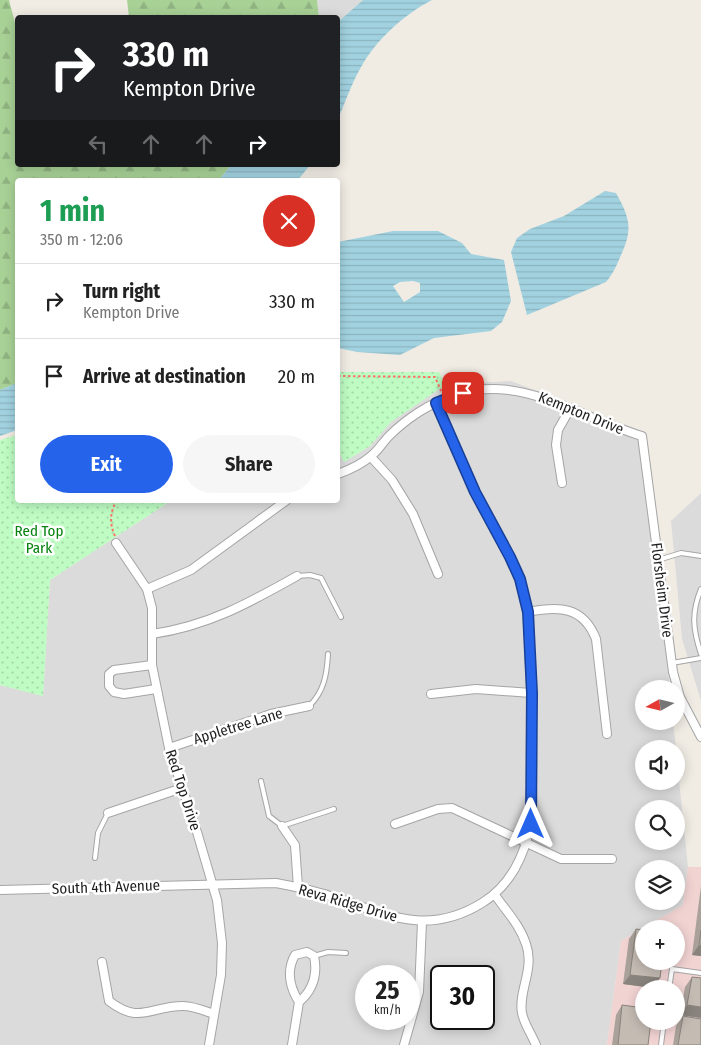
<!DOCTYPE html>
<html lang="en">
<head>
<meta charset="utf-8">
<style>
  :root { --surface:#fff; --page:#f6f6f6; --text:#222; --muted:#767676; --line:#e0e0e0; --accent:#2563eb }
  body { margin:0; font-family:"Fira Sans Condensed",sans-serif; background:var(--page); color:var(--text); height:100vh; display:flex; flex-direction:column; font-size:19px; white-space:nowrap }
  * { box-sizing:border-box; margin:0 }
  p { font-size:16px; color:var(--muted) }
  .icon { flex:none; width:28px; height:28px; fill:none; stroke:currentColor; stroke-width:2; stroke-linecap:round; stroke-linejoin:round }
  .map { position:relative; flex:1; overflow:hidden }
  .drawer { position:absolute; left:15px; top:178px; width:325px; height:325px; display:flex; flex-direction:column; background:var(--surface); border-radius:5px; box-shadow:0 2px 12px #0003 }
  .drawer>* { flex:none }
  .top-card { position:absolute; left:15px; top:15px; width:325px; height:152px; border-radius:5px; box-shadow:0 2px 12px #0003; background:#202124; color:#fff; overflow:hidden }
  .needle { width:32px; rotate:262deg }
  .fabs { position:absolute; left:635px; top:680px; display:grid; gap:10px }
  .fabs a { display:grid; place-items:center; width:50px; height:50px; border-radius:50%; background:var(--surface); box-shadow:0 2px 12px #0003; font-size:25px }
  .speed { position:absolute; left:355px; top:965px; display:flex; gap:10px; font-size:25px; font-weight:700; text-align:center }
  .speed>* { display:grid; place-content:center; width:65px; height:65px; border-radius:50%; background:var(--surface); box-shadow:0 2px 12px #0003; line-height:1 }
  .speed small { font-size:12px; font-weight:400 }
  .speed .limit { border:2px solid #111; border-radius:8px; background:#fff; color:#111 }
  .pin { position:absolute; display:grid; place-items:center; width:42px; height:42px; color:#fff; margin:-21px; border-radius:10px; box-shadow:0 2px 8px #0006 }
  .me { position:absolute; width:55px; margin:-28px; rotate:0deg; stroke-linejoin:round; filter:drop-shadow(0 0 4px #0008) }
  .turn { display:flex; align-items:center; gap:18px; height:105px; padding:0 25px; font-size:22px }
  .turn .icon { width:65px; height:65px; stroke-width:2.5 }
  .turn b { display:block; font-size:35px; line-height:42px }
  .lanes { display:flex; align-items:center; height:48px; padding:0 25px; background:#0003; justify-content:center; gap:25px; direction:ltr }
  .lanes .off { opacity:.35 }
  .round { display:grid; place-items:center; flex:none; width:52px; height:52px; border-radius:26px; background:var(--page) }
  .overview { display:flex; align-items:center; justify-content:space-between; height:85px; padding:0 25px }
  h1 { font-size:30px; font-weight:700; line-height:38px; color:#1e9e55 }
  .cta { display:flex; gap:10px; margin-top:auto; padding:10px 25px }
  .cta a { flex:1; height:58px; border-radius:30px; background:var(--accent); color:#fff; font-size:20px; font-weight:700; line-height:58px; text-align:center }
  .cta a+a { background:var(--page); color:var(--text) }
  ul { padding:0; list-style:none }
  li { display:flex; align-items:center; gap:15px; height:75px; padding:0 25px; border-top:1px solid var(--line) }
  li div { flex:1 }
  li b { display:block; font-size:19px }
  li em { font-style:normal }
  .map>svg:first-child { display:block }
  .residential { fill:#dcdbdb; fill-rule:evenodd }
  .commercial { fill:#f1d3d2; fill-rule:evenodd }
  .forest { fill:url(#forest-firs) }
  .park { fill:url(#park-dots) }
  .water { fill:url(#water-rules); fill-rule:evenodd }
  .lines { fill:none; stroke-linecap:round; stroke-linejoin:round }
  .service-casing { stroke:#a5a5a5; stroke-width:6 }
  .minor-casing { stroke:#a5a5a5; stroke-width:10 }
  .path { stroke:#ff7365; stroke-width:2; stroke-dasharray:2.5 2.5; stroke-linecap:butt }
  .service { stroke:#fff; stroke-width:4 }
  .minor { stroke:#fff; stroke-width:8 }
  .wall { fill:#a9a19a }
  .shaded-wall { fill:#89837d }
  .building { fill:#c4bbb3; stroke:#89837d }
  .route-casing { stroke:#184099; stroke-width:12 }
  .route { stroke:#2563eb; stroke-width:9 }
  .labels { text-anchor:middle; stroke-width:5; stroke-linejoin:round; paint-order:stroke }
  .street-label { font-size:15px; fill:#1e1e1e; stroke:#fff }
  .park-label { font-size:15px; fill:#06820f; stroke:#fff }
</style>
</head>
<body>
<div class="map">
<svg width="701" height="1045" viewBox="0 0 701 1045">
  <defs>
    <pattern id="forest-firs" width="22" height="20" patternUnits="userSpaceOnUse" patternTransform="scale(1.25)"><rect width="22" height="20" fill="#a8d196"/><path d="M5 1l3.5 6h-7zM16 11l3.5 6h-7z" fill="#90b381"/></pattern>
    <pattern id="park-dots" width="8" height="8" patternUnits="userSpaceOnUse" patternTransform="scale(1.25)"><rect width="8" height="8" fill="#befcc3"/><path d="M2 2h.1M6 6h.1" fill="none" stroke="#a3d8a7" stroke-width="1.8" stroke-linecap="round"/></pattern>
    <pattern id="water-rules" width="6" height="5" patternUnits="userSpaceOnUse" patternTransform="scale(1.25)"><rect width="6" height="5" fill="#a2d2e0"/><path d="M0 2.5h6" fill="none" stroke="#8bb4c0"/></pattern>
  </defs>
  <rect width="100%" height="100%" fill="#f0ece4"/>
  <!-- residential -->
  <g class="residential">
    <path d="M317,0H363L338,22V18L319,17Z"/>
    <path d="M511,381L644,432L670,689H644V721H673L676,749H644V781H676V751L688,867L683,905L621,941L607,1045H0V685L43,696L50,580L172,500H338V450L344,462L370,446L391,422L445,385ZM644,809H676V841H644ZM644,869H676V901H644ZM366,976H409V1019H366ZM441,976H484V1019H441Z"/>
    <path d="M701,493V701L682,639L671,521Z"/>
  </g>
  <!-- commercial -->
  <path class="commercial" d="M688,867H701V1045H607L621,941L683,905ZM644,929H676V961H644ZM644,989H676V1021H644Z"/>
  <!-- forest -->
  <g class="forest">
    <path d="M0,0H9L17,30L18,165H231L219,180H18L17,383L0,390Z"/>
    <path d="M127,0H317L319,17H129Z"/>
  </g>
  <!-- park -->
  <g class="park">
    <path d="M338,372H439L445,385L391,422L370,446L344,462L338,450Z"/>
    <path d="M17,435L18,500H172L50,580L43,696L0,685V440Z"/>
  </g>
  <!-- water -->
  <g class="water">
    <path d="M363,0H432C403,15 375,41 360,69C351,85 345,103 338,119V22Z"/>
    <path d="M231,165H310L298,180H219Z"/>
    <path d="M605,191L616,193C630,218 633,229 621,255C617,265 613,274 606,282L527,315L511,252L517,238L530,229L564,216Z"/>
    <path d="M393,231H438L462,243L471,254L504,260L511,301L502,322L491,331L434,338L400,355L357,352L338,348V242ZM413,281L420,283V292L404,302L393,286L400,282Z"/>
    <path d="M17,383V430L0,436V390Z"/>
  </g>
  <g class="lines">
    <defs>
      <g id="service">
        <path d="M658,560L681,553L701,556"/>
        <path d="M297,576L310,575L321,578L341,617"/>
        <path d="M701,589C691,613 693,630 701,654"/>
        <path d="M672,663L701,658"/>
        <path d="M309,706C324,692 327,674 328,654"/>
        <path d="M261,781L269,816L282,826L334,809"/>
        <path d="M95,858L98,833L108,813"/>
        <path d="M314,956L328,952L346,953"/>
        <path d="M669,989L672,969L701,973"/>
        <path d="M661,1045L664,1021"/>
      </g>
      <g id="minor">
        <path d="M371,457L392,480L413,514L438,574"/>
        <path d="M338,474C349,470 362,464 371,456C378,451 383,442 389,436C398,427 408,419 419,412C504,359 561,411 642,436L673,672L680,697L701,737"/>
        <path d="M562,483L556,445L558,430L570,409"/>
        <path d="M116,543L147,589L152,608V665L169,748L197,832L217,900L222,943L221,975L209,1045"/>
        <path d="M147,589L191,570L287,500"/>
        <path d="M528,612C559,606 583,606 596,639L607,734"/>
        <path d="M152,634C208,626 249,603 297,576"/>
        <path d="M152,665L114,670L109,674V686L114,692L124,694L156,689"/>
        <path d="M431,694L476,689L531,693"/>
        <path d="M169,748L271,714L309,706"/>
        <path d="M108,813L182,788"/>
        <path d="M395,824L438,809L452,808L561,859H612"/>
        <path d="M282,826L295,845L298,887"/>
        <path d="M0,890L276,883C298,887 319,892 340,899C392,917 430,935 482,903C511,885 524,856 531,824V693L528,612L520,579L510,557L475,492L436,403"/>
        <path d="M495,895C506,911 520,925 526,944C535,969 518,991 522,1013C524,1024 532,1035 536,1045"/>
        <path d="M102,962L109,1001C140,1025 150,1006 183,1006C193,1006 205,1011 214,1014"/>
        <path d="M292,1045L299,1002C313,990 318,975 314,956L307,952L295,955C286,971 290,988 299,1002"/>
        <path d="M404,1045L419,992L422,922"/>
      </g>
    </defs>
    <!-- service casing -->
    <use href="#service" class="service-casing"/>
    <!-- minor casing -->
    <use href="#minor" class="minor-casing"/>
    <!-- path -->
    <g class="path">
      <path d="M338,376L435,377L442,393"/>
      <path d="M115,536C109,523 110,512 117,500"/>
    </g>
    <!-- service -->
    <use href="#service" class="service"/>
    <!-- minor -->
    <use href="#minor" class="minor"/>
  </g>
  <!-- wall -->
  <g class="wall">
    <path d="M701,886V956L692,955Z"/>
    <path d="M636,929L660,978L653,988L623,984L629,939Z"/>
    <path d="M692,977L701,1018L680,1015L685,987Z"/>
    <path d="M622,1005L648,1045H612L616,1015Z"/>
    <path d="M683,1016L701,1045H673L676,1026Z"/>
  </g>
  <!-- shaded-wall -->
  <g class="shaded-wall">
    <path d="M699,945L701,946V956L692,955Z"/>
    <path d="M630,975L660,978L653,988L623,984Z"/>
    <path d="M687,1005L701,1007V1018L680,1015Z"/>
  </g>
  <!-- building -->
  <g class="building">
    <path d="M636,929L644,930V961H662L660,978L630,975Z"/>
    <path d="M701,930V946L699,945Z"/>
    <path d="M692,977L701,978V1007L687,1005Z"/>
    <path d="M622,1005L644,1008V1021H651L648,1045H618Z"/>
    <path d="M683,1016L701,1019V1045H678Z"/>
  </g>
  <g class="lines">
    <defs>
      <path id="route" d="M463,393L436,403L475,492L510,557L520,579L528,612L532,693L531,824"/>
    </defs>
    <!-- route casing -->
    <use href="#route" class="route-casing"/>
    <!-- route -->
    <use href="#route" class="route"/>
  </g>
  <g class="labels">
    <!-- street labels -->
    <g class="street-label">
      <text transform="translate(581 413) rotate(22)" y="5">Kempton Drive</text>
      <text transform="translate(662 590) rotate(83)" y="5">Florsheim Drive</text>
      <text transform="translate(238 726) rotate(-17)" y="5">Appletree Lane</text>
      <text transform="translate(183 790) rotate(72)" y="5">Red Top Drive</text>
      <text transform="translate(106 887) rotate(-2)" y="5">South 4th Avenue</text>
      <text transform="translate(348 903) rotate(16)" y="5">Reva Ridge Drive</text>
    </g>
    <!-- park labels -->
    <g class="park-label">
      <text x="39" y="536">Red Top<tspan x="39" dy="17">Park</tspan></text>
    </g>
  </g>
</svg>
<div class="fabs">
<a><svg class="needle" viewBox="-14 -14 28 28"><path d="M0-13l5 13h-10z" fill="#e53935"/><path d="M0 13l5-13h-10z" fill="#767676"/></svg></a>
<a><svg class="icon" aria-label="sound" viewBox="0 0 24 24"><path d="M4 9h4l5-4v14l-5-4H4zM17 9q2 3 0 6"/></svg></a>
<a><svg class="icon" aria-label="search" viewBox="0 0 24 24"><circle cx="10" cy="10" r="6"/><path d="M15 15l6 6"/></svg></a>
<a><svg class="icon" aria-label="layers" viewBox="0 0 24 24"><path d="M12 4l9 5-9 5-9-5zM3 14l9 5 9-5"/></svg></a>
<a>+</a>
<a>−</a>
</div>
<div class="speed"><div>25<small>km/h</small></div><div class="limit">30</div></div>
<div class="pin" style="left:463px;top:393px;background:#d93025"><svg class="icon" aria-label="arrive" viewBox="0 0 24 24"><path d="M6 21V4h12l-3 4 3 4H6"/></svg></div>
<svg class="me" style="left:531px;top:824px" viewBox="-20 -20 40 40"><path d="M0-17L14 15 0 8-14 15z" fill="#2563eb" stroke="#fff" stroke-width="4"/></svg>
<div class="top-card">
<div class="turn"><svg class="icon" aria-label="right" viewBox="0 0 24 24"><path d="M7 20v-9h11M14 6l5 5-5 5"/></svg><div><b>330 m</b>Kempton Drive</div></div>
<div class="lanes"><svg class="icon off" aria-label="left" viewBox="0 0 24 24"><path d="M17 20v-9H6M10 6l-5 5 5 5"/></svg><svg class="icon off" aria-label="ahead" viewBox="0 0 24 24"><path d="M12 20V5M6 11l6-6 6 6"/></svg><svg class="icon off" aria-label="ahead" viewBox="0 0 24 24"><path d="M12 20V5M6 11l6-6 6 6"/></svg><svg class="icon" aria-label="right" viewBox="0 0 24 24"><path d="M7 20v-9h11M14 6l5 5-5 5"/></svg></div>
</div>
<section class="drawer">
<div class="overview"><div><h1>1 min</h1><p>350 m · 12:06</p></div><a class="round" style="background:#d93025;color:#fff"><svg class="icon" aria-label="close" viewBox="0 0 24 24"><path d="M6 6l12 12M18 6L6 18"/></svg></a></div>
<ul>
<li><svg class="icon" aria-label="right" viewBox="0 0 24 24"><path d="M7 20v-9h11M14 6l5 5-5 5"/></svg><div><b>Turn right</b><p>Kempton Drive</p></div><em>330 m</em></li>
<li><svg class="icon" aria-label="arrive" viewBox="0 0 24 24"><path d="M6 21V4h12l-3 4 3 4H6"/></svg><div><b>Arrive at destination</b></div><em>20 m</em></li>
</ul>
<div class="cta"><a>Exit</a><a>Share</a></div>
</section>
</div>
</body>
</html>
